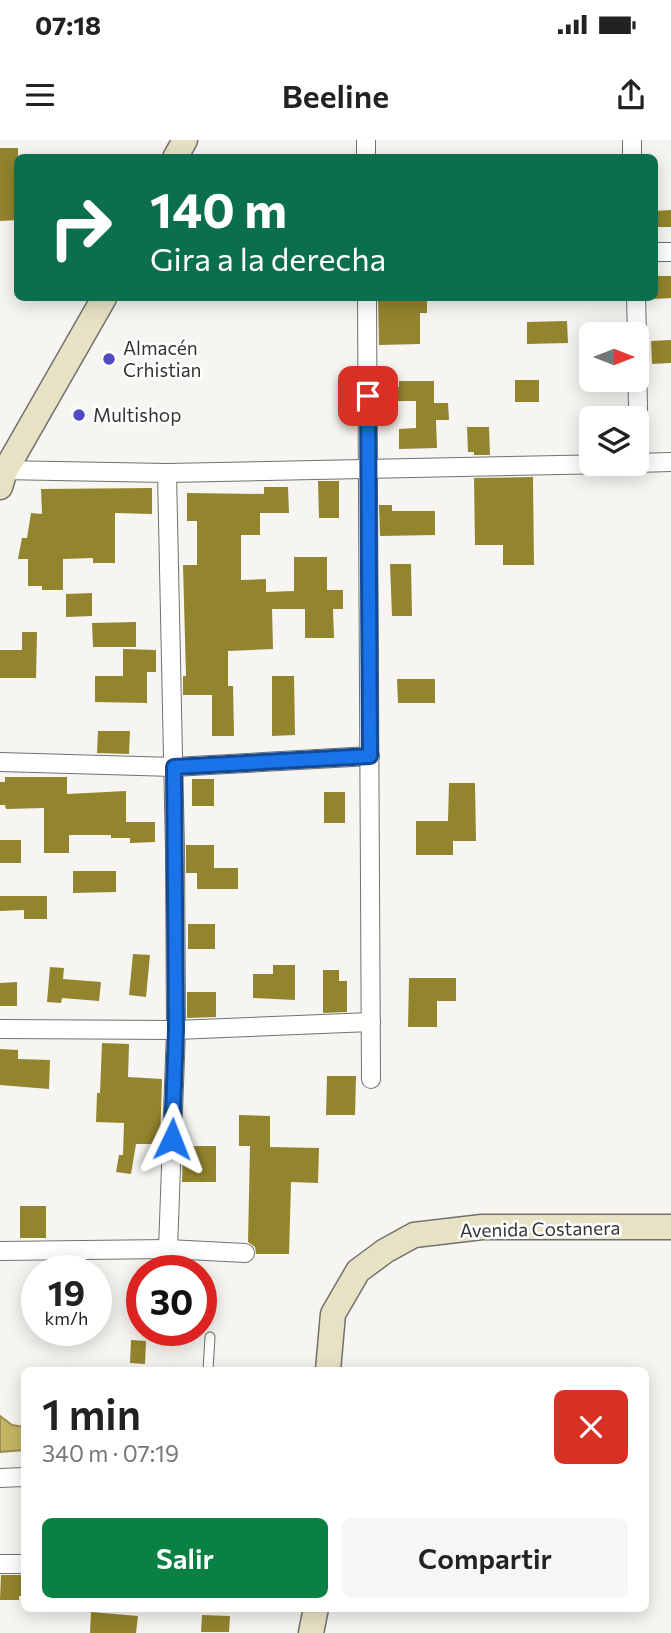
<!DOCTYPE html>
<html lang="es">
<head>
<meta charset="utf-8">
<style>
  :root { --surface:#fff; --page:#f6f6f6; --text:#222; --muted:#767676; --accent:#0b8043 }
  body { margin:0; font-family:Commissioner,sans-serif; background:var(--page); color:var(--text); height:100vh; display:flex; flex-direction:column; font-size:26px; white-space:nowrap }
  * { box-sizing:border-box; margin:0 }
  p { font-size:23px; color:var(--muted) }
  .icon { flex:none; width:38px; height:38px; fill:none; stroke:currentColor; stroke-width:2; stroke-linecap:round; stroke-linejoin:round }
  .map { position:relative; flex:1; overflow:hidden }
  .sheet { position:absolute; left:21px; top:1227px; width:628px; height:245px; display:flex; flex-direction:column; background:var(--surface); border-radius:10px; box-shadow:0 4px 18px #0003 }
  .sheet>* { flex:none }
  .banner { position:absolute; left:14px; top:14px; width:644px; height:147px; border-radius:10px; box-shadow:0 4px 18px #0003; background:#0b6e4f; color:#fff; overflow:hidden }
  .needle { width:46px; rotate:90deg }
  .controls { position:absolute; left:579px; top:182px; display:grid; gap:14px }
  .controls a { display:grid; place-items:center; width:70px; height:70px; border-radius:10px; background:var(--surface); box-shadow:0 4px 18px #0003; font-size:35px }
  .speed { position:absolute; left:21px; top:1115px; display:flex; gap:14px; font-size:35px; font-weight:700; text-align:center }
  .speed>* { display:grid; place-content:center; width:91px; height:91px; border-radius:50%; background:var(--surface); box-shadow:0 4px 18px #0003; line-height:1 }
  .speed small { font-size:18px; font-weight:400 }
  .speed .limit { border:10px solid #d22; background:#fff; color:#111 }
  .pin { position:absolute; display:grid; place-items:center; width:60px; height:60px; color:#fff; margin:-30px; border-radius:14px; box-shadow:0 4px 10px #0006 }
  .me { position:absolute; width:77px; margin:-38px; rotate:2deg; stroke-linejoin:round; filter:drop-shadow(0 0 5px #0008) }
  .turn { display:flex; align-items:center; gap:24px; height:147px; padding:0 21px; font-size:32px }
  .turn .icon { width:91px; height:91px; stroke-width:2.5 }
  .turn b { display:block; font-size:49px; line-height:60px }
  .round { display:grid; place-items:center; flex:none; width:74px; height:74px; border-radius:10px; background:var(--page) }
  .summary { display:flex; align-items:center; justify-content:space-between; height:119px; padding:0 21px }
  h1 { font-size:42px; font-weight:600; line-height:52px }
  .action { display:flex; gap:14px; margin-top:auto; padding:14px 21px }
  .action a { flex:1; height:80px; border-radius:10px; background:var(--accent); color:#fff; font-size:28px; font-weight:600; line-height:80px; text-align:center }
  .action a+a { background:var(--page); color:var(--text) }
  .status { display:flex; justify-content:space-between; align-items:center; height:49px; padding:0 35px; background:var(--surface); direction:ltr }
  .status svg { height:19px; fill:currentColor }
  header { display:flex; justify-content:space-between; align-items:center; height:91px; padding:0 21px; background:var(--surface); font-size:32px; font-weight:600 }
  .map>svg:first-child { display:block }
  .water { fill:#c5b662; stroke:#998e53; stroke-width:2 }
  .building { fill:#93842e }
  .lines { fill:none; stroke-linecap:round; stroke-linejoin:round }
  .lane-casing { stroke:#71716d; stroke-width:11 }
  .street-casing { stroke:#71716d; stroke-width:20 }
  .secondary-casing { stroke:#71716d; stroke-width:27 }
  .lane { stroke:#fff; stroke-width:9 }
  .street { stroke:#fff; stroke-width:18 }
  .secondary { stroke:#e8e2c5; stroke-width:24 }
  .route-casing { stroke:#114b97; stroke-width:18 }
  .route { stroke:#1a73e8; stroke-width:12 }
  .poi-dot { fill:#504bc1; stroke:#fff; stroke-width:2.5 }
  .labels { text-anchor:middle; stroke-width:5; stroke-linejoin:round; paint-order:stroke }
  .poi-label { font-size:19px; fill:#323230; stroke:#fff; text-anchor:start }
  .street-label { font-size:19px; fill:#323230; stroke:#fff }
</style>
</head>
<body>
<div class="status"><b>07:18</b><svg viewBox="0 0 49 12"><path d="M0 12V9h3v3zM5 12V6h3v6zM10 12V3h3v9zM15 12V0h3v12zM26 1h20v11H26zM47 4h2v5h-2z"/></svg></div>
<header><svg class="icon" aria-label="menu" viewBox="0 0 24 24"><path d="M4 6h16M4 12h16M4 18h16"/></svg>Beeline<svg class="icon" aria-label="share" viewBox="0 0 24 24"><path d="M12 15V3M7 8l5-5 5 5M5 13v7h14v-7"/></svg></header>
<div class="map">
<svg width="671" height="1493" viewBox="0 0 671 1493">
  <rect width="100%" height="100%" fill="#f6f5f1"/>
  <!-- water -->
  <path class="water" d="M0,1276L12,1285L24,1287V1310L0,1312Z"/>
  <!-- building -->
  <g class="building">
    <path d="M0,8H18V80L0,81Z"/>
    <path d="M671,70V87H654V71Z"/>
    <path d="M654,136H671V158L654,159Z"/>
    <path d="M378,158H427V173H420V204L379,205Z"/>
    <path d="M567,181L568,203L527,204V182Z"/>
    <path d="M671,200V223L652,224L651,201Z"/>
    <rect x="515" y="240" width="24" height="22"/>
    <path d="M399,241H434V263H448L449,280H436L437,308L399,309V289L416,288V261H379V247H399Z"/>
    <path d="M467,287H489L490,315H474V312H468Z"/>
    <path d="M533,337L534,425H503V405H475L474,338Z"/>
    <path d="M318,341H339V378H319Z"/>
    <path d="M264,347H288L289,373H260V395H241V440L266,439V452L294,451V417H327V450H343V469H333L334,498H305V469H272L273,509L228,511V546H233L234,596H212V555H183V536H186L183,425H197V381H187V353L264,354Z"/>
    <path d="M152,348V374L115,373V423H93V418L63,419V450H42V446H28V419H18L22,398H27L31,373L42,374L41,349Z"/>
    <path d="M379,365H392V371H435V395L380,396Z"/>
    <path d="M390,424H411L412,476H392Z"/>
    <path d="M92,453V476L66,477V454Z"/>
    <path d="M136,482V507H93L92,483Z"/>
    <path d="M22,492H37L36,538H0V510H22Z"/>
    <path d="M123,509L156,510V532H147V563L95,562V536H123Z"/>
    <path d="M272,536H294L295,595L272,596Z"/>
    <path d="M397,539H435V563H398Z"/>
    <path d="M98,591H130L129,614L97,613Z"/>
    <path d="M5,637H67V654L126,651V682H155V702L130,703V698H111V695H69V713H44V668L6,669L5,665H0V642H5Z"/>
    <rect x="192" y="639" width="22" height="27"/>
    <path d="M449,643H475L476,701H453V715H416V681H448Z"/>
    <rect x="324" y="652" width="21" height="31"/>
    <rect x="0" y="700" width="21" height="23"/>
    <path d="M186,705H214V728H238V749H197V733H186Z"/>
    <path d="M73,731H116V752L73,753Z"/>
    <path d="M0,756H47V779H24V770L0,771Z"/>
    <rect x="188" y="784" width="27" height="25"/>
    <path d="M133,814L150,815L146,857L129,855Z"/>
    <path d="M273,825H295V860L253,858V834H273Z"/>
    <path d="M50,827L64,828L63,839L101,842L99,861L62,858L61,863L47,862Z"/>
    <path d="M323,830H339V841H347V872L323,873Z"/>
    <path d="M409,838H456V861H437V887H408Z"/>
    <path d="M17,842V866H0V843Z"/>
    <path d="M187,852H216V877L187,878Z"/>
    <path d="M102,903L129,904L128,937L162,939L160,1004H136L131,1034L116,1032L119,1015H123L124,983L96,982L97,953H100Z"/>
    <path d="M0,909L18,910V919L50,920L49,949L0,945Z"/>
    <path d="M327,936H356L355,975H326Z"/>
    <path d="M239,975L270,976V1007L319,1008L318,1043L291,1042L289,1114H256L255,1107L248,1102L250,1006H239Z"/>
    <path d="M183,1006H216V1042H182Z"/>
    <rect x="20" y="1066" width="26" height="32"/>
    <path d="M131,1200L146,1201L145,1224L130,1223Z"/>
    <path d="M1,1435H24V1456H19V1460H0Z"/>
    <path d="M91,1472L138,1476L136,1493H90Z"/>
    <path d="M202,1475L230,1476L229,1492H201Z"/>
  </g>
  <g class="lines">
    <defs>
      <path id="lane" d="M208,1230L210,1197"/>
      <g id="street">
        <path d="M366,0V18"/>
        <path d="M632,0V18"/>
        <path d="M654,112H671"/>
        <path d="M367,158L371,939"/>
        <path d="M636,158L637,194"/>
        <path d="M637,216L639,323"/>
        <path d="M637,323L671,322"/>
        <path d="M0,330L167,333L610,324"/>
        <path d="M167,333L175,710L176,890L168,1109"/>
        <path d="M0,622L174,627L370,616"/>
        <path d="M0,889L176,890L371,882"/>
        <path d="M0,1111L168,1109L245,1113"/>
        <path d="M0,1338L24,1337"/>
        <path d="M0,1424H24"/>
      </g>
      <g id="secondary">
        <path d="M175,18L185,0"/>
        <path d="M0,347L5,331L104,158"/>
        <path d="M328,1230L333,1174L358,1131L385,1111L414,1095L482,1087H671"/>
        <path d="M311,1493L316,1468"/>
      </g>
    </defs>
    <!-- lane casing -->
    <use href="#lane" class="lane-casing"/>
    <!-- street casing -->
    <use href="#street" class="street-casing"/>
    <!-- secondary casing -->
    <use href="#secondary" class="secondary-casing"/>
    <!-- lane -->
    <use href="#lane" class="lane"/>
    <!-- street -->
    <use href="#street" class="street"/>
    <!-- secondary -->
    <use href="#secondary" class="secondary"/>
  </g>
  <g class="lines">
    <defs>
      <path id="route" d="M172,999L176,890L174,627L370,616L368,256"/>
    </defs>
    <!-- route casing -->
    <use href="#route" class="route-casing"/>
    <!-- route -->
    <use href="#route" class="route"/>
  </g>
  <!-- markers -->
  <g class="poi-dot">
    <circle cx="109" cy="219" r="7"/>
    <circle cx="79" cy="275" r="7"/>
  </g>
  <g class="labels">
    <!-- poi labels -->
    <g class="poi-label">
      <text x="123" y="215">Almacén<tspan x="123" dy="22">Crhistian</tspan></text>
      <text x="93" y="282">Multishop</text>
    </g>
    <!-- street labels -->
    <g class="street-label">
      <text transform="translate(540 1089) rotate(-1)" y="7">Avenida Costanera</text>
    </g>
  </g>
</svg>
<div class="controls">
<a><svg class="needle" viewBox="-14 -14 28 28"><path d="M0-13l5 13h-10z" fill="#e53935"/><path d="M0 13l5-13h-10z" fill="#767676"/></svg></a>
<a><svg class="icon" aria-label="layers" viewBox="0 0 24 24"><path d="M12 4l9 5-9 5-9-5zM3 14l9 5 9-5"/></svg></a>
</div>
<div class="speed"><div>19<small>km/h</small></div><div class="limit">30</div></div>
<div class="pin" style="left:368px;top:256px;background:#d93025"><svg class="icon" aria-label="arrive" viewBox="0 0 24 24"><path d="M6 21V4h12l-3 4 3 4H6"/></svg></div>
<svg class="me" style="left:172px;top:999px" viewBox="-20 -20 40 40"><path d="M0-17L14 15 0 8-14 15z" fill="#1a73e8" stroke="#fff" stroke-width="4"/></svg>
<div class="banner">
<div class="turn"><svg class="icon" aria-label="right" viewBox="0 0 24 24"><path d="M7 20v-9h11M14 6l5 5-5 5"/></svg><div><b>140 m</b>Gira a la derecha</div></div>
</div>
<section class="sheet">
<div class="summary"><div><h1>1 min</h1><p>340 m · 07:19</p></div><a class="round" style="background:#d93025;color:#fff"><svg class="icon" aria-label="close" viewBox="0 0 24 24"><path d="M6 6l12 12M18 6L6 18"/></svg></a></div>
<div class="action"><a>Salir</a><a>Compartir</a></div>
</section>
</div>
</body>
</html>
